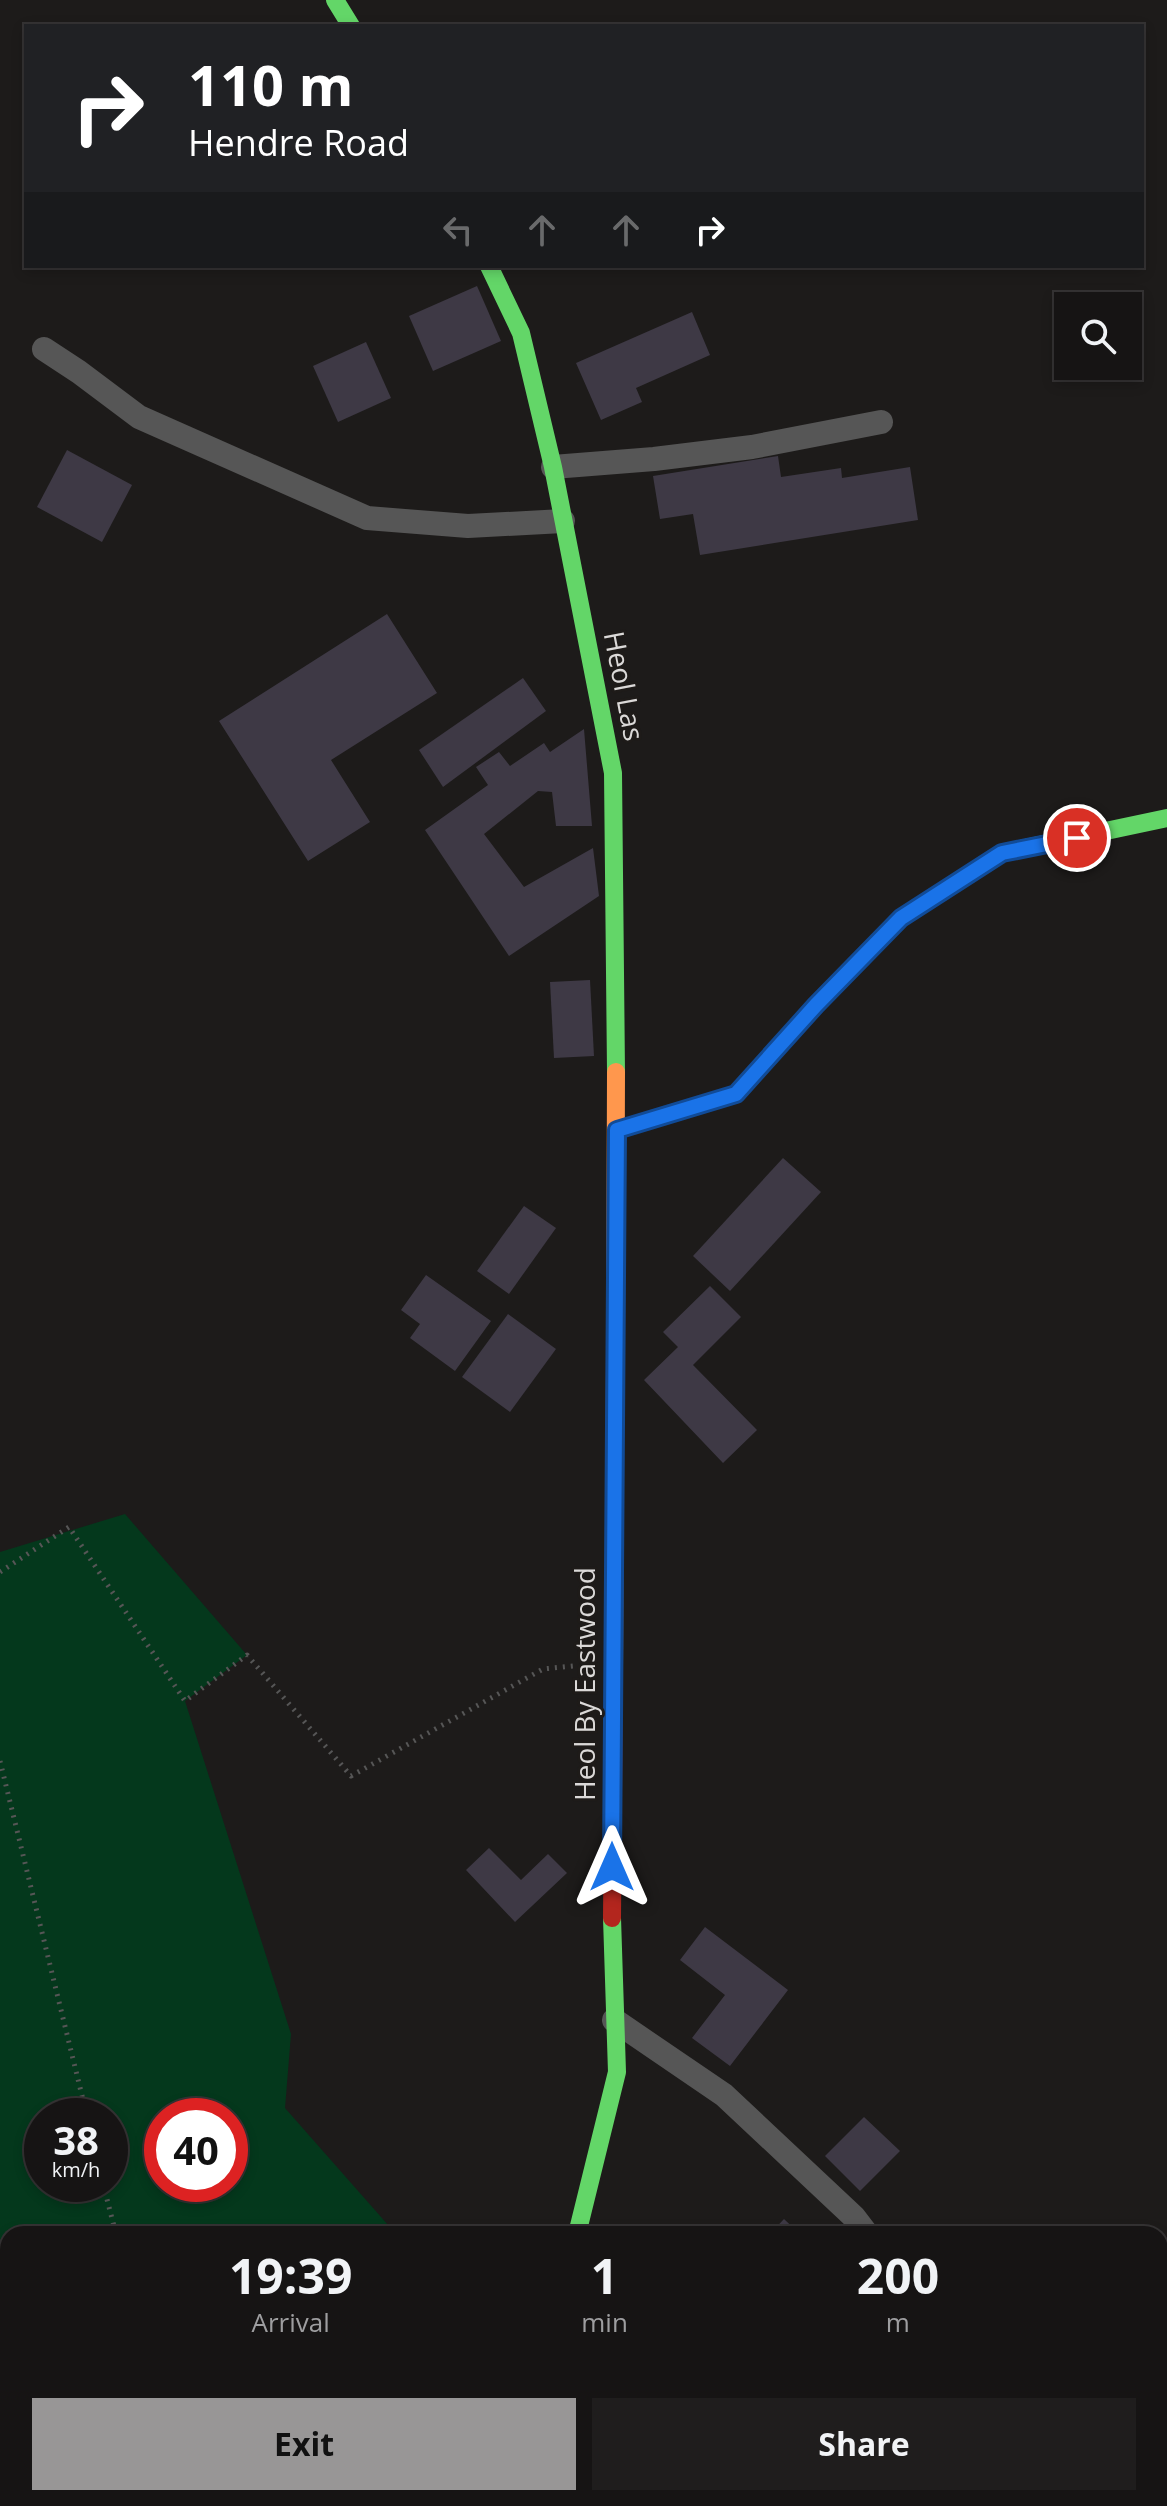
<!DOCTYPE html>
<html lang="en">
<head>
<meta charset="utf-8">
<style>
  :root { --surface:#161414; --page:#1f1d1d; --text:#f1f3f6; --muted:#9e9ea0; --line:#353334; --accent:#989696 }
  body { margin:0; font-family:"Open Sans",sans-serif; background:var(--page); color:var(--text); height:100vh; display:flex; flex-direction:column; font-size:30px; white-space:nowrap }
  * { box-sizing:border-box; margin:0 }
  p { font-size:26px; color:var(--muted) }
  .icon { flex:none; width:44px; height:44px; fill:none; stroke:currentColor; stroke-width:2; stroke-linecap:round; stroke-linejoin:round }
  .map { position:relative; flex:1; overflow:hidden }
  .panel { position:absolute; left:0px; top:2226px; width:1168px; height:280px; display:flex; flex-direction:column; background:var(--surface); border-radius:24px 24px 0 0; box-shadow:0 4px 12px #0003,0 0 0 2px var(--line) }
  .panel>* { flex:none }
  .banner { position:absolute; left:24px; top:24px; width:1120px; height:244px; border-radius:0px; box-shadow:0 4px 12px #0003,0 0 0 2px var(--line); background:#202124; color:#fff; overflow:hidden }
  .controls { position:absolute; left:1054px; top:292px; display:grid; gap:16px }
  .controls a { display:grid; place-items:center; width:88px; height:88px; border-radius:0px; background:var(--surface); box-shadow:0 4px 12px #0003,0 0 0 2px var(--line); font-size:40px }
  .speed { position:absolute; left:24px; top:2098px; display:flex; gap:16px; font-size:40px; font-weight:700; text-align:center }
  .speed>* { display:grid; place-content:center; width:104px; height:104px; border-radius:50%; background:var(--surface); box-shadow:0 4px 12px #0003,0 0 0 2px var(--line); line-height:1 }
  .speed small { font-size:20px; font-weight:400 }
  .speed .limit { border:12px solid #d22; background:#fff; color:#111 }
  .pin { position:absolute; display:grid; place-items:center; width:68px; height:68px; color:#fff; margin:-34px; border:4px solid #fff; border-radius:50%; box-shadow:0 2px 8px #0007 }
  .me { position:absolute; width:88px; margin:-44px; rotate:0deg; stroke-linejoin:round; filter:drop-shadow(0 0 6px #0008) }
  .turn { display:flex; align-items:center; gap:28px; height:168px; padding:0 32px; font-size:36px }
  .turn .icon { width:104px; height:104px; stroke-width:2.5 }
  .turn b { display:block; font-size:56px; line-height:68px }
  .lanes { display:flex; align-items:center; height:76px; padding:0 32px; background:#0003; justify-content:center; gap:40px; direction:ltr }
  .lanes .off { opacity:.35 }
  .eta { display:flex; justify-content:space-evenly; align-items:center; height:136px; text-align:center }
  .eta b { font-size:48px; font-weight:700; line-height:56px }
  .cta { display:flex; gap:16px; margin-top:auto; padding:16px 32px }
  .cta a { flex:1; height:92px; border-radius:0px; background:var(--accent); color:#111; font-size:32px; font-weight:700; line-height:92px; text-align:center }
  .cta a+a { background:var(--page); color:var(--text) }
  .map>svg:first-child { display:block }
  .green { fill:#04381c; fill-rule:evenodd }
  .building { fill:#3e3945 }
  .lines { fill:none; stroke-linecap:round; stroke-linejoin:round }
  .path { stroke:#565656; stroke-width:5; stroke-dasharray:2 6; stroke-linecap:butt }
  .lane { stroke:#565656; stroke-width:24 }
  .fast { stroke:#63d668; stroke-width:18 }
  .slow { stroke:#ff974d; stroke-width:18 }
  .jam { stroke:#b3261e; stroke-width:18 }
  .route-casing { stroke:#114b97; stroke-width:20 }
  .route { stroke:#1a73e8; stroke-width:14 }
  .labels { text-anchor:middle; stroke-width:6; stroke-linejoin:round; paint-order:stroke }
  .street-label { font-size:28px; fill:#dbd9d8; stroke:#1e1b19 }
</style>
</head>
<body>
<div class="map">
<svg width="1167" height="2506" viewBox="0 0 1167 2506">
  <rect width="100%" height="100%" fill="#1d1b1a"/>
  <!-- green -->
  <path class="green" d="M125,1514L247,1655L185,1701L291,2034L285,2108L396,2234H8V2498H308L305,2506H0V1552ZM42,2116H110V2184H42ZM162,2116H230V2184H162Z"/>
  <!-- building -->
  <g class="building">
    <path d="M477,286L501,341L433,371L409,316Z"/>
    <path d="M692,312L710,355L636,388L642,402L601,420L576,363Z"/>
    <path d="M366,342L391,398L338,422L313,366Z"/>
    <path d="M67,450L132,485L102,542L37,507Z"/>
    <path d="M778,456L781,477L841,468L842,478L910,467L918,520L700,555L693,514L660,519L653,476Z"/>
    <path d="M387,614L437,693L331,760L370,822L308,861L219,721Z"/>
    <path d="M523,678L546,711L443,787L419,750Z"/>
    <path d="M584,729L592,826H556L552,792L538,791L484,834L524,887L593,848L599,896L509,956L425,830L488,785L476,767L499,752L510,766L544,743L550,752Z"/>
    <path d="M590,980L594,1056L554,1058L550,982Z"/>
    <path d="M783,1158L821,1192L730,1291L693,1256Z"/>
    <path d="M524,1206L556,1228L509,1294L477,1271Z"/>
    <path d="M426,1275L491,1321L455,1371L410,1338L420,1324L401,1310Z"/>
    <path d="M710,1286L741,1317L693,1365L757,1430L723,1463L644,1380L678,1347L663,1332Z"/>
    <path d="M508,1314L556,1349L510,1412L462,1377Z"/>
    <path d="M489,1848L521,1880L548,1854L567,1873L515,1922L466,1870Z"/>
    <path d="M705,1927L788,1990L730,2066L692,2038L725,1995L680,1960Z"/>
    <path d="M864,2117L900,2151L860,2191L825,2156Z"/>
    <path d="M784,2219L800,2234H770Z"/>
    <path d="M1160,2286L1167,2295V2506H1106L1099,2498H1160Z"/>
  </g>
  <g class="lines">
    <!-- path -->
    <g class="path">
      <path d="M0,1572L69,1527L185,1701L247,1655L351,1776L543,1669L573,1666"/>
      <path d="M0,1761L87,2116"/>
      <path d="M103,2184L116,2234"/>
      <path d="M180,2498L182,2506"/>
      <path d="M639,2498L649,2506"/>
    </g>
    <!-- lane -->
    <g class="lane">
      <path d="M44,349L79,372L139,417L367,518L468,526L563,521"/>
      <path d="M553,467L654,459L752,447L881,422"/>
      <path d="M614,2020L724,2095L854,2217L867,2234"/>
    </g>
    <!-- fast -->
    <g class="fast">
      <path d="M335,0L351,26"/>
      <path d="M489,266L521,333L553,467L613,773L616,1072"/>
      <path d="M617,1130L736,1094L816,1005L901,918L1002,853L1167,818"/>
      <path d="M577,2234L617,2072L612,1918"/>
    </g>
    <!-- slow -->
    <path class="slow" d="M614,1668L616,1072"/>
    <!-- jam -->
    <g class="jam">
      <path d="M612,1918L614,1668"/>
      <path d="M501,2506L504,2498"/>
    </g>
  </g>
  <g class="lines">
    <defs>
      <path id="route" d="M612,1867L617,1130L736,1094L816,1005L901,918L1002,853L1077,838"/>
    </defs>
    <!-- route casing -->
    <use href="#route" class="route-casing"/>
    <!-- route -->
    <use href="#route" class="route"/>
  </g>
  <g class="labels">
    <!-- street labels -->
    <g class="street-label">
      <text transform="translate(624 686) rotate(79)" y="10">Heol Las</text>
      <text transform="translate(585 1684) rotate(-90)" y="10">Heol By Eastwood</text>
    </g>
  </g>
</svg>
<div class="controls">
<a><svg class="icon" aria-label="search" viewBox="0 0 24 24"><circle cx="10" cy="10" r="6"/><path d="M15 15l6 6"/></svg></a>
</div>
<div class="speed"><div>38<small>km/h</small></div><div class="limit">40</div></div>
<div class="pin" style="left:1077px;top:838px;background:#d93025"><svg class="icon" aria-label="arrive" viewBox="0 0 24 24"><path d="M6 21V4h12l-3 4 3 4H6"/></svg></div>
<svg class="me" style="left:612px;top:1867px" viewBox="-20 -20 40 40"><path d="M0-17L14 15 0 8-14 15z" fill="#1a73e8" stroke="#fff" stroke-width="4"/></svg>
<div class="banner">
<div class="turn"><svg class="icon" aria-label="right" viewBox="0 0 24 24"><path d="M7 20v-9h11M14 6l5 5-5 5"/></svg><div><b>110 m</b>Hendre Road</div></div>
<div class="lanes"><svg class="icon off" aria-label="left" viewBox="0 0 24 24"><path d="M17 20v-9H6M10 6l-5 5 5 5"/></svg><svg class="icon off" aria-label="ahead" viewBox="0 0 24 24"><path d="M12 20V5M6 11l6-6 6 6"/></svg><svg class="icon off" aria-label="ahead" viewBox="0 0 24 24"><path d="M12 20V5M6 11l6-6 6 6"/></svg><svg class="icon" aria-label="right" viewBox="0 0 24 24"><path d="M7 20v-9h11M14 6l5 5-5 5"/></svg></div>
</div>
<section class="panel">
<div class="eta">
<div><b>19:39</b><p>Arrival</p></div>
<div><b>1</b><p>min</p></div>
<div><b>200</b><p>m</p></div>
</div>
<div class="cta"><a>Exit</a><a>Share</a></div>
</section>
</div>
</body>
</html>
